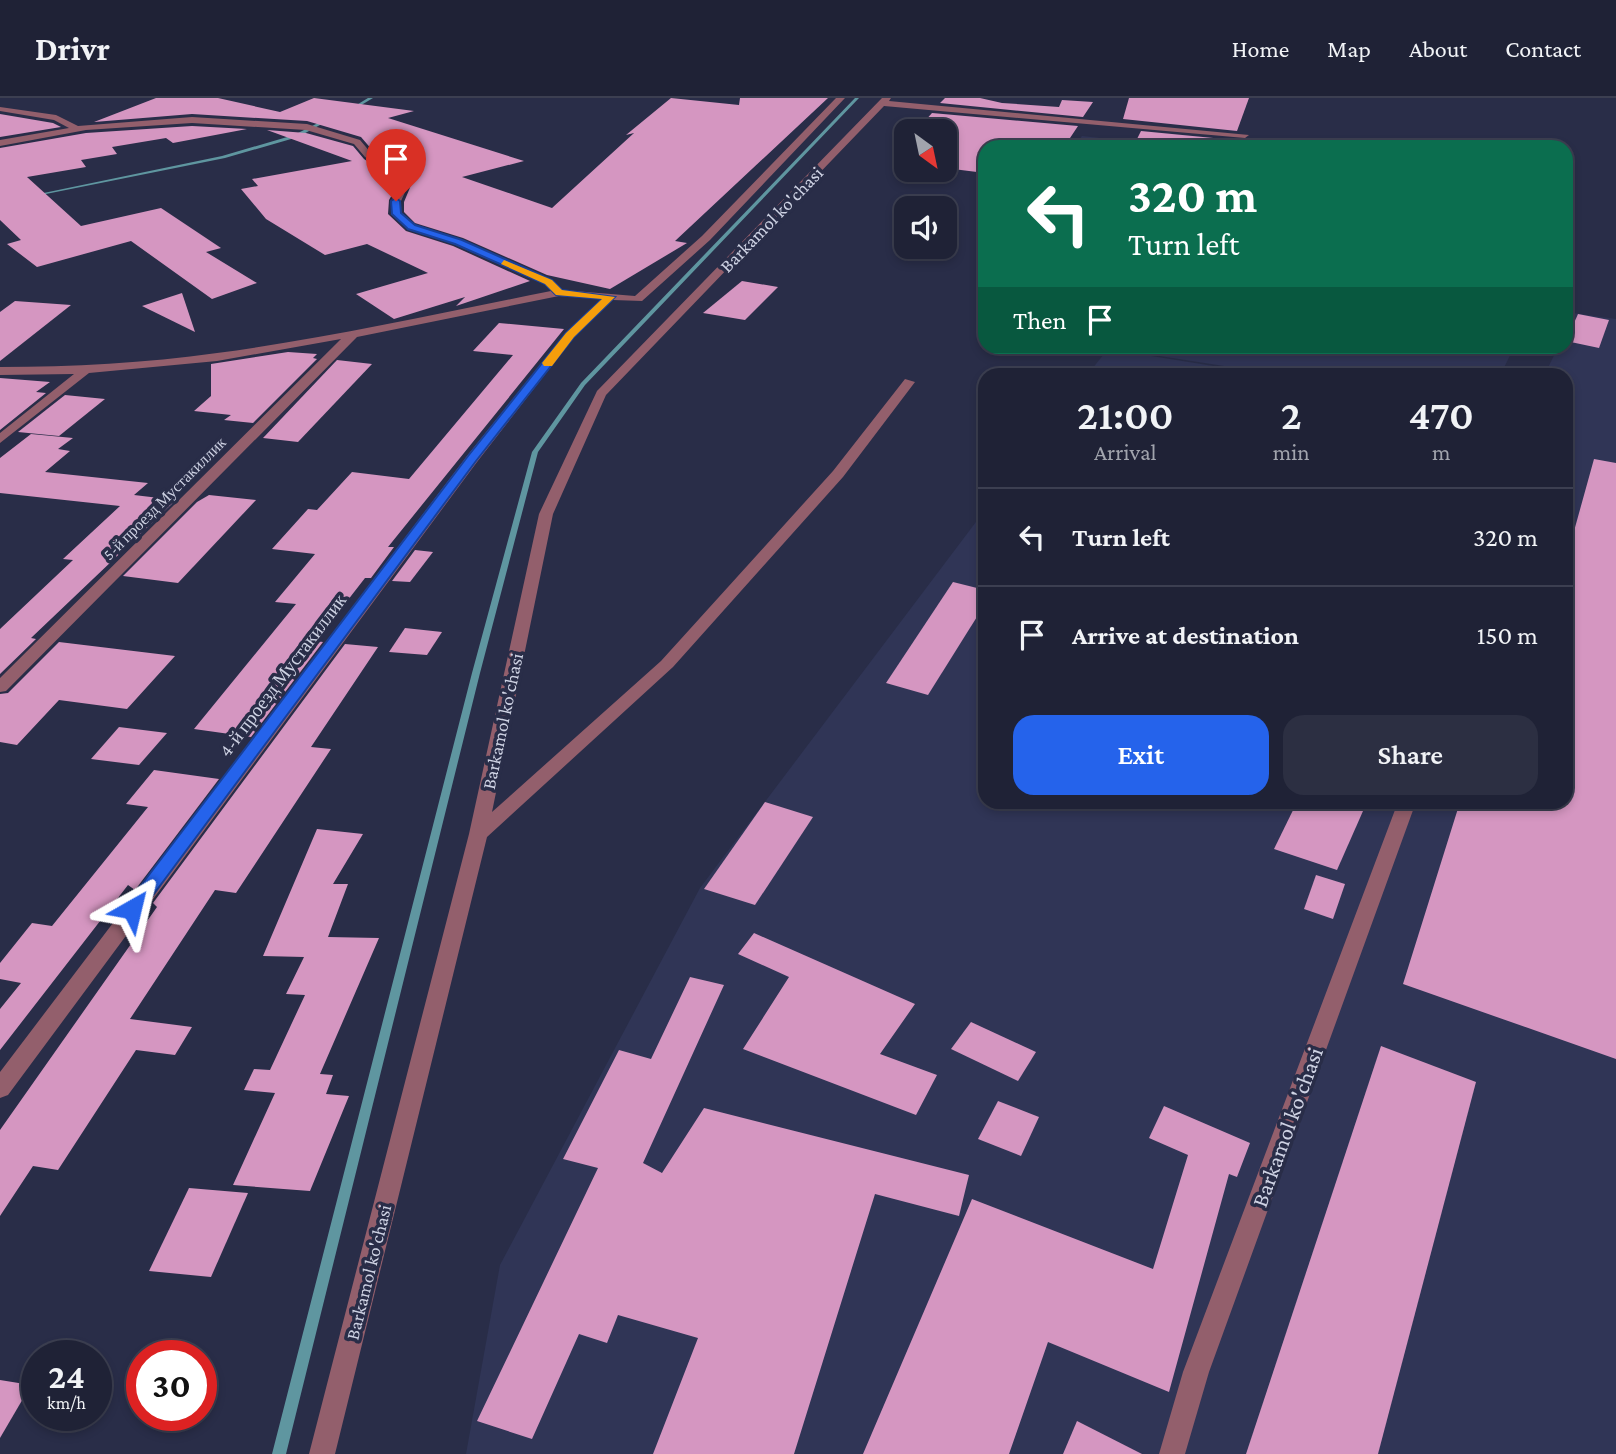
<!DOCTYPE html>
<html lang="en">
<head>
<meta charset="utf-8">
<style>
  :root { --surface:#1f2236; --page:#2c2f42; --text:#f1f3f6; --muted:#a1a4ad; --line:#3c3f51; --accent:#2563eb }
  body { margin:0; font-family:"Crimson Pro",serif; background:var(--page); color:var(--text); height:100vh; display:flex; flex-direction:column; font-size:26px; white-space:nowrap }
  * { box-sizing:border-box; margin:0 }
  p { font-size:23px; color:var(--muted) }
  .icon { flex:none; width:38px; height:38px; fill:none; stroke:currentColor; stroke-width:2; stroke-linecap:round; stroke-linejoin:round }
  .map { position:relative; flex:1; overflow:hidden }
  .drawer { position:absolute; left:978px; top:270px; width:595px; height:441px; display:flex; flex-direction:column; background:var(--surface); border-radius:21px; box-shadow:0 4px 10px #0003,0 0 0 2px var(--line) }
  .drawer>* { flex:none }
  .hud { position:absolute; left:978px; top:42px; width:595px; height:214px; border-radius:21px; box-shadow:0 4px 10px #0003,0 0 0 2px var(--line); background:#0b6e4f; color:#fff; overflow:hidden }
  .needle { width:46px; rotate:147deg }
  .buttons { position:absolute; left:894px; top:21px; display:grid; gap:14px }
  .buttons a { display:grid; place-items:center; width:63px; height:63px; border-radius:14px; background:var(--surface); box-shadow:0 4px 10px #0003,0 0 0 2px var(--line); font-size:35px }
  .speed { position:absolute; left:21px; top:1242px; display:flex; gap:14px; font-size:35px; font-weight:700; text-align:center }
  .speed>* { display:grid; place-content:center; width:91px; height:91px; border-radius:50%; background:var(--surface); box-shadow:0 4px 10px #0003,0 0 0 2px var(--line); line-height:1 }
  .speed small { font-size:18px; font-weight:400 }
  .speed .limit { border:10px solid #d22; background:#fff; color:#111 }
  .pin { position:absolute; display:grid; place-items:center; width:60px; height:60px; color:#fff; margin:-72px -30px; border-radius:50% 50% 50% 0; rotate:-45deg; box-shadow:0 0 7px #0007 }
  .pin .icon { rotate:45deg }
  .me { position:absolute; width:77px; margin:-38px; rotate:37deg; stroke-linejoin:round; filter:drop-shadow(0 0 5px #0008) }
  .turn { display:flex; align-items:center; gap:24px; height:147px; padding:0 35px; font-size:32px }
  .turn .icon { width:91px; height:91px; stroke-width:2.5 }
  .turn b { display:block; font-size:49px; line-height:60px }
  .then { display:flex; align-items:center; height:66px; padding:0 35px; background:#0003; gap:14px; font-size:26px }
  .eta { display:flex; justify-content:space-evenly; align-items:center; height:119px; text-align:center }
  .eta b { font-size:42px; font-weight:600; line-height:49px }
  .primary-button { display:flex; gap:14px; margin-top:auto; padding:14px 35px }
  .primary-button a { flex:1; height:80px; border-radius:21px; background:var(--accent); color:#fff; font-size:28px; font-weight:600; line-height:80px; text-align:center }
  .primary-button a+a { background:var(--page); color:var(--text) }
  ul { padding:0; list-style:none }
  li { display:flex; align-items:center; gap:21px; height:98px; padding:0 35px; border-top:2px solid var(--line) }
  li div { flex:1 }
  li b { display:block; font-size:26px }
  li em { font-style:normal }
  header { display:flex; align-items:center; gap:42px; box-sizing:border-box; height:98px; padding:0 35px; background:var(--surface); border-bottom:2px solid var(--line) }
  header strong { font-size:33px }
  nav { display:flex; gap:38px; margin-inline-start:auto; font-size:24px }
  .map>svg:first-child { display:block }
  .built { fill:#303556 }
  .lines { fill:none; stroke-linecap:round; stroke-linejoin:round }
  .stream { fill:#5f96a0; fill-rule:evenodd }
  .building { fill:#d596c1 }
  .minor { fill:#935f6c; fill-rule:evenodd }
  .route { fill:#2563eb; stroke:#184099; stroke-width:2 }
  .slow { fill:#f59e0b }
  .labels { text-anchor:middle; stroke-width:7; stroke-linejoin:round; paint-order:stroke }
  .far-street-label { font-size:16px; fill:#ced2e3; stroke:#292d48 }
  .street-label { font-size:19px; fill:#ced2e3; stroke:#292d48 }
  .near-street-label { font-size:23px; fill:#ced2e3; stroke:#292d48 }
</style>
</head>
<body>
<header>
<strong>Drivr</strong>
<nav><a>Home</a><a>Map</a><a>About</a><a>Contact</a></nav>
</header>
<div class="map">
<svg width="1616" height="1356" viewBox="0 0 1616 1356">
  <rect width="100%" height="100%" fill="#292d48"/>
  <!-- built -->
  <g class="built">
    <path d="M1082,38L1182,49H1074Z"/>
    <path d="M1573,215L1616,221V1356H466L500,1167L700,790L985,412V704H1566V276H1545L1558,249L1566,248V229Z"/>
    <path d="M1102,249L1514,248V249L1501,276H1275Z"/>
    <path d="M1108,251L1263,276H1088Z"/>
  </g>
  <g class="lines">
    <!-- stream -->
    <g class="stream">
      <path d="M368,0H373L353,12L350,11Z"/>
      <path d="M855,0H859L585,287L538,354L480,575L286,1356H272L472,575L532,354L581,285Z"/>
      <path d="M326,21L329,22L298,39L225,60L36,98L34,97L222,58L294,37Z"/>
    </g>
  </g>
  <!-- building -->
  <g class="building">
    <path d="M156,0H218L280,14L314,0L414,13L388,20L524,63L462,79L552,110L634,35L626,37L671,0L739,7L740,0H828L675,143L687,145L610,191L547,177L463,140L415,125L404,114V104L414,80L373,53L361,39L307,23L192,16L94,24Z"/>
    <path d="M945,0H980L1002,5L1059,9L1062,2L1093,4L1083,19L940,5Z"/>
    <path d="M1129,0H1249L1237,33L1123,21Z"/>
    <path d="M932,15L1078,28L1064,49H985V75L945,70V33H916Z"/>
    <path d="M0,16L53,25L61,29L0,39Z"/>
    <path d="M192,28L247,31L173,45L166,40L112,49L117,56L81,62L86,69L27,79L81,128L161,110L221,150L206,154L257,185L212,201L131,143L37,169L7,146L21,142L0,122V50L86,35Z"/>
    <path d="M267,32L306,35L353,48L364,61L399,85L389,102L388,116L406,133L453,148L530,183L456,208L465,199L394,221L356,196L428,175L367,146L325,157L266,121L241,91L258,88L252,81L352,63Z"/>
    <path d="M1141,33L1234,42L1231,49H1133Z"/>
    <path d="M742,183L778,189L745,222L703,215Z"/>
    <path d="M182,195L195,234L142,208Z"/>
    <path d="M15,203L71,207L0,263V214Z"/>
    <path d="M1578,216L1609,222L1599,250L1566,243Z"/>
    <path d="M499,225L564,231L388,449H394L371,480H365L316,543L323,544L251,639L194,631L296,506L275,504L315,456L272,451L308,411L317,412L352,374L409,381L513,257L473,253Z"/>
    <path d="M288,254L317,256L313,260L317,261L253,325L224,322L231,317L194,313L211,298V266Z"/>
    <path d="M337,262L372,266L298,344L263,340Z"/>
    <path d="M0,280L50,284L36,294L46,295L0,332Z"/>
    <path d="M65,297L105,301L59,338L18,334Z"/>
    <path d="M31,336L73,340L58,351L70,353L45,374L148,385L134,397L176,402L31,540L36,541L0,576V531L73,462L63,461L120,408L0,395V360Z"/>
    <path d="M1594,361L1616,365V961L1403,886L1460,704H1566V462Z"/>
    <path d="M209,397L256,402L178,485L123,478L197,404Z"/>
    <path d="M415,452L433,454L410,484L392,483Z"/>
    <path d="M953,484L985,492V506L928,597L886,585Z"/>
    <path d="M405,530L442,534L427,557L389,554Z"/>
    <path d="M59,544L175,558L127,611L59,602L17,647L0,644V596L8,595Z"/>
    <path d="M345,546L378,549L311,649L331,651L236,795L215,792L130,921L192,929L175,957L136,952L58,1072L33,1068L0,1118V1032L157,809L153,805Z"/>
    <path d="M119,629L167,635L139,667L91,661Z"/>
    <path d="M154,672L219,681L135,792L128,787L0,952V911L21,885L0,881V865L32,825L52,828L148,709L126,706Z"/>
    <path d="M765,704L813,719L755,807L704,791Z"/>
    <path d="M1297,704H1367L1337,772L1274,751Z"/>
    <path d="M317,731L363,736L333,786H348L328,839L379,840L320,976L333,977L326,996L349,998L310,1093L233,1087L275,995L244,992L254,971L270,972L305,897L286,896L304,859L263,858Z"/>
    <path d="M1316,777L1345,786L1333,821L1304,811Z"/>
    <path d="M754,835L915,906L880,956L937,977L916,1017L743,951L789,879L738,856Z"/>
    <path d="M690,879L724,887L643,1065L662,1075L704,1010L969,1077L959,1118L875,1096L794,1356H653L698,1240L618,1217L607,1245L579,1236L532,1341L477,1323L598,1070L563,1061L619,952L651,961Z"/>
    <path d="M971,924L1036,954L1018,983L951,951Z"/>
    <path d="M1381,948L1476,984L1378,1356H1246Z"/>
    <path d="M998,1003L1039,1019L1021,1058L978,1041Z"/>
    <path d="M1164,1008L1250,1045L1237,1079L1229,1076L1169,1294L1048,1244L1009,1356H863L972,1101L1153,1171L1188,1057L1149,1040Z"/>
    <path d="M189,1090L248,1095L211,1179L149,1173Z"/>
    <path d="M0,1282L31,1287L0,1340Z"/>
    <path d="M1077,1323L1142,1356H1063Z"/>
  </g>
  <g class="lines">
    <!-- minor -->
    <g class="minor">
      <path d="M836,0H845L710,142L642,203L613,202L574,239L477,364L8,997L0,1000V974L467,358L566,235L601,201L559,198L357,239L6,593L0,594V580L341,241L217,263L89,275L0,345V335L74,276L0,277V269C73,269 145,265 217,255C329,240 440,215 551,193L544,186L454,146L408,131L391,116V103L403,84L365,59L354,46L306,32L192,25L86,32L0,48V42L69,30L54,22L0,13V9L56,17L78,28L192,19L307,26L360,42L371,55L411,81L401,103V115L414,127L462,142L552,182L562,192L635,198L702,138Z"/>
      <path d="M882,0H891L889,3L1249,37L1245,40L884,8L606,297L553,416L492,714L661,563L833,373L905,281L915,284L843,379L673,569L487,739L335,1356H309L469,736L539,416L597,293Z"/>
      <path d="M1398,704H1416L1209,1274L1185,1356H1159L1183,1274Z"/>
    </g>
  </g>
  <!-- route -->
  <path class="route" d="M396,100L400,103L401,115L415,127L462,142L552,182L562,192L615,199L574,239L476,363L139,816H126L123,811L126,807L468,358L566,235L602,201L556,197L545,186L455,146L408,131L392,116L391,103Z"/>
  <!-- slow -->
  <path class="slow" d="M504,162L552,182L562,192L615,199L574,239L552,268H544L542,265L566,235L602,201L556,197L545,186L501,166Z"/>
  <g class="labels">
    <!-- far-street labels -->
    <g class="far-street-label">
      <text transform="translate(164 400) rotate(-45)" y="6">5-й проезд Мустакиллик</text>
    </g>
    <!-- street labels -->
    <g class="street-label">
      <text transform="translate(771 121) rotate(-46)" y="7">Barkamol ko'chasi</text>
      <text transform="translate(282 577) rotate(-53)" y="7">4-й проезд Мустакиллик</text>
      <text transform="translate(502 623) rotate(-78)" y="7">Barkamol ko'chasi</text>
      <text transform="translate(368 1174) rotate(-76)" y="7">Barkamol ko'chasi</text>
    </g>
    <!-- near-street labels -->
    <g class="near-street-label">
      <text transform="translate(1287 1029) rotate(-70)" y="8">Barkamol ko'chasi</text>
    </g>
  </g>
</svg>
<div class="buttons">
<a><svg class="needle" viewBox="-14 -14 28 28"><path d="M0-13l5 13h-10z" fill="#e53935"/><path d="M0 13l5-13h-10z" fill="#a1a4ad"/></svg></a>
<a><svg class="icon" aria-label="sound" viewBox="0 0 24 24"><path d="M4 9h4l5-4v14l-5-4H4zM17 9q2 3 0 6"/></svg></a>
</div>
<div class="speed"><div>24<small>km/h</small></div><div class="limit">30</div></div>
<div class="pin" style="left:396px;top:103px;background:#d93025"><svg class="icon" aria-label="arrive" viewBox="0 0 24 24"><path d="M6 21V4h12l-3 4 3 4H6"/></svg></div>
<svg class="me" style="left:132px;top:811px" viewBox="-20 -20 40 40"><path d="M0-17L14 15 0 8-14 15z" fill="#2563eb" stroke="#fff" stroke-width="4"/></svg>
<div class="hud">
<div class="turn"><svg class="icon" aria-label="left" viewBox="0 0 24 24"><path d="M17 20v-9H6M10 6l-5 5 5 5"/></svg><div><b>320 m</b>Turn left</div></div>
<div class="then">Then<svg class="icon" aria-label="arrive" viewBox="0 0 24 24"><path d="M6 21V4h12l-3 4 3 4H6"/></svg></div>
</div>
<section class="drawer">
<div class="eta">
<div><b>21:00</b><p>Arrival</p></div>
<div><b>2</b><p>min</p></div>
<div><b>470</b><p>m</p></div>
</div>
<ul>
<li><svg class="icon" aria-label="left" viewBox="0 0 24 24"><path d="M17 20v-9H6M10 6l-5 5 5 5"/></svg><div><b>Turn left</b></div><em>320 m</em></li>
<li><svg class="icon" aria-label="arrive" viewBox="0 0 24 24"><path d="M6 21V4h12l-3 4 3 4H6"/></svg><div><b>Arrive at destination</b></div><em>150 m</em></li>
</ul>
<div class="primary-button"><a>Exit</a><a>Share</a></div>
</section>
</div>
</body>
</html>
